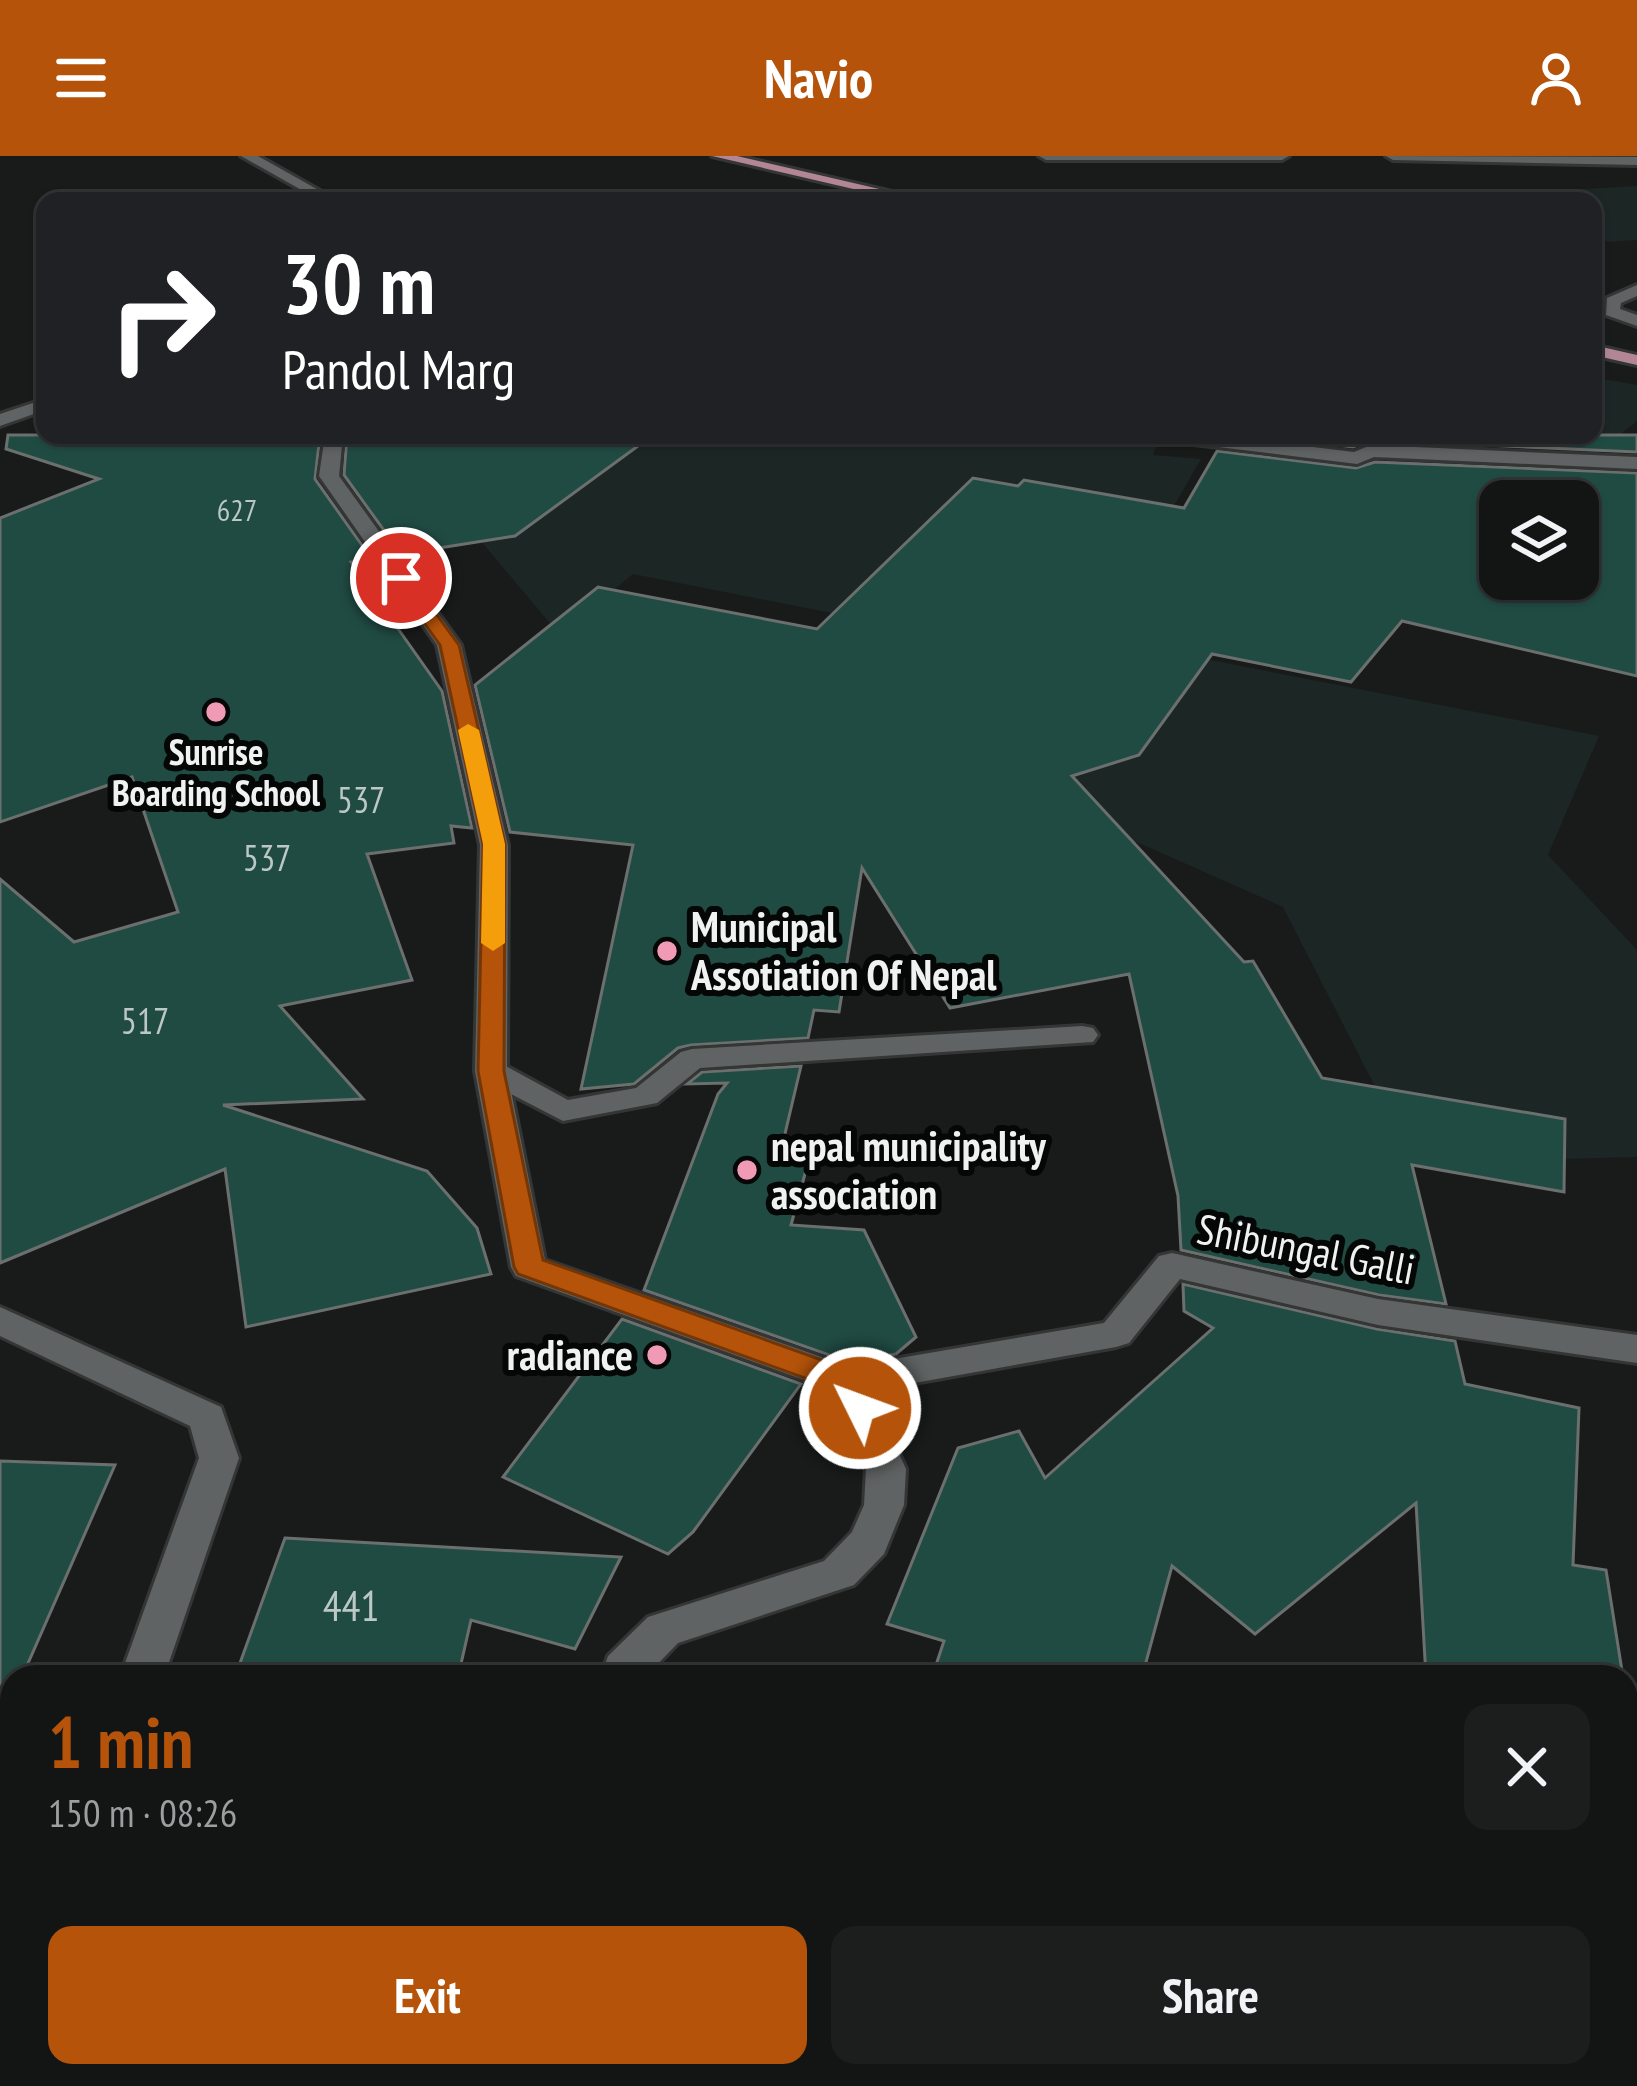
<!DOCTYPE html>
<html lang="en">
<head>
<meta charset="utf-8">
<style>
  :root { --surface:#131414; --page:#1c1d1d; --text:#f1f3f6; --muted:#9d9ea0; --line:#323334; --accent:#b45309 }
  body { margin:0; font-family:"PT Sans Narrow",sans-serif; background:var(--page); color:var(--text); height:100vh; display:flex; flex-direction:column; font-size:45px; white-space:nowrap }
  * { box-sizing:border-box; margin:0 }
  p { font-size:39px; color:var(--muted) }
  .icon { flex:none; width:66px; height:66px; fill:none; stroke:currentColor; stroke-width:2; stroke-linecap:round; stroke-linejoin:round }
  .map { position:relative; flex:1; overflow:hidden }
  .side { position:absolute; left:0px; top:1509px; width:1638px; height:423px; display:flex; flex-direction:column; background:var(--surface); border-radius:36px 36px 0 0; box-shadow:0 3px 9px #0004,0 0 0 3px var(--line) }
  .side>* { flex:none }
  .guide { position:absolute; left:36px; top:36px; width:1566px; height:252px; border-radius:24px; box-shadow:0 3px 9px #0004,0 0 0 3px var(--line); background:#202124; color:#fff; overflow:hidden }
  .fabs { position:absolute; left:1479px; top:324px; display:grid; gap:24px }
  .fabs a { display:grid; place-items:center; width:120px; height:120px; border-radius:24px; background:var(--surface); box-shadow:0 3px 9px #0004,0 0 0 3px var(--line); font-size:60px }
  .pin { position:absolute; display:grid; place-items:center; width:102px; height:102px; color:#fff; margin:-51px; border:6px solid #fff; border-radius:50%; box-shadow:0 3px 12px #0007 }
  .me { position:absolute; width:132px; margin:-66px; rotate:312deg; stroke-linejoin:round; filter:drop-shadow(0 0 9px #0008) }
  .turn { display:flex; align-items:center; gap:42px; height:252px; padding:0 48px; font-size:54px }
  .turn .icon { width:156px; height:156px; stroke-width:2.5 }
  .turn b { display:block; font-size:84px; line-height:102px }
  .round { display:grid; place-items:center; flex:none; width:126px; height:126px; border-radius:24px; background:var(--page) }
  .summary { display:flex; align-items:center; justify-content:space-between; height:204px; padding:0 48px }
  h1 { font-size:72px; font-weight:600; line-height:90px; color:var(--accent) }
  .primary-button { display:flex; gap:24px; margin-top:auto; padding:24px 48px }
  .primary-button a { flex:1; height:138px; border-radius:24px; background:var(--accent); color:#fff; font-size:48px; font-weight:600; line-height:138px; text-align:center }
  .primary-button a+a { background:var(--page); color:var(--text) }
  header { display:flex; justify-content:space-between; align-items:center; height:156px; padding:0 48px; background:var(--accent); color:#fff; font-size:54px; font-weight:600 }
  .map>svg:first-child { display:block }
  .built { fill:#1c2624 }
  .building { fill:#204b43; stroke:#6b6f6e; stroke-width:3; fill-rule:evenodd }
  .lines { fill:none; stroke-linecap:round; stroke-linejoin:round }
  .service-casing { stroke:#343535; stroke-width:6 }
  .minor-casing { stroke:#343535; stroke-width:6 }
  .tertiary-casing { stroke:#343535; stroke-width:6 }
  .primary-casing { stroke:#343535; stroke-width:6 }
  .service { fill:#606363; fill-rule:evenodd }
  .minor { fill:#606363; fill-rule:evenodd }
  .tertiary { fill:#606363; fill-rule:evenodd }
  .primary { fill:#b28695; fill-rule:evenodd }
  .route { fill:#b45309; stroke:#753606; stroke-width:3 }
  .slow { fill:#f59e0b }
  .poi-dot { fill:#f09ab6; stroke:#050606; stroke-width:4.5 }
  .labels { text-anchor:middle; stroke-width:12; stroke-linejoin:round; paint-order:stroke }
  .far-number-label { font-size:30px; fill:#bcc8c6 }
  .far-poi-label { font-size:36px; font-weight:bold; fill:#f0f2f2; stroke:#050606 }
  .number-label { font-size:36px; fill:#bcc8c6 }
  .poi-label { font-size:42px; font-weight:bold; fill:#f0f2f2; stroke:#050606; text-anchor:start }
  .street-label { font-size:42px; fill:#f0f2f2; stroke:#050606 }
  .near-number-label { font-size:42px; fill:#bcc8c6 }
</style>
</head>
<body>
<header><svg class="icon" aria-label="menu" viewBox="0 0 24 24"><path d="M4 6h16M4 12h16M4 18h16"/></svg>Navio<svg class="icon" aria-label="person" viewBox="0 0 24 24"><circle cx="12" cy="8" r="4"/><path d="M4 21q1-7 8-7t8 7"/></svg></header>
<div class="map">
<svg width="1637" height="1930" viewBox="0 0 1637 1930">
  <rect width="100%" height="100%" fill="#191b1b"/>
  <!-- built -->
  <g class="built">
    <path d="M1637,30V84L1608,86L1593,77V45H1541L1526,36Z"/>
    <path d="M1593,221L1637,229V265L1590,303L1502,279H1593Z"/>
    <path d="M505,279H1059L1158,286L1153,299L1201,303L1164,367L1072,477L1599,580L1548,699L1637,794V1001L1520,1004L1406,991L1283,751L918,589L878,466L633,418L559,478L417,309Z"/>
  </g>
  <!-- building -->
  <g class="building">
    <path d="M8,279H320L315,323L371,402L351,406L442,535L472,672L451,670L454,687L367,698L412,824L280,850L363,943L223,949L427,1015L477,1072L491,1118L246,1171L225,1013L0,1107V723L74,786L178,756L132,621L0,666V362L99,323L6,293Z"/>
    <path d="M347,279H653L515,380L401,398L344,319Z"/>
    <path d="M1253,279H1637V296L1371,284L1353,291Z"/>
    <path d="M1217,295L1356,312L1375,306L1637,317V520L1402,465L1351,526L1212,498L1139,599L1072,620L1244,806L1253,805L1322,922L1565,963L1564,1036L1412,1009L1446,1148L1379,1139L1181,1094L1178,1040L1129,818L950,852L862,712L839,856L814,854L808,882L691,889L678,892L634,928L581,933L633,689L510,676L475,529L598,431L817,473L973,322L1018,330L1024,324L1184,352ZM1500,345H1578V423H1500Z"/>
    <path d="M801,910L784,982L814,985L791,1069L864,1074L916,1181L896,1198L849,1206L644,1134L718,938L727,927L687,928L702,916Z"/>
    <path d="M1183,1128L1377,1173L1455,1185L1465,1228L1579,1252L1573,1409L1606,1414L1623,1521H1426L1416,1347L1255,1478L1172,1410L1142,1521H932L944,1485L887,1468L958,1292L1019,1275L1045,1322L1213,1172L1184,1155Z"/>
    <path d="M622,1163L801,1228L693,1376L668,1398L503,1321Z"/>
    <path d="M0,1305L115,1309L22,1521H12V1544L0,1571Z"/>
    <path d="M285,1382L462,1392L621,1401L575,1493L471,1464L458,1521H235Z"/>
  </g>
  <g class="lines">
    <defs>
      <path id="service" d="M1637,129V140L1621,147L1620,153L1637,159V170L1606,159L1607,142Z"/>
      <g id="minor">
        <path d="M1039,0H1289L1282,4H1046Z"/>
        <path d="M1386,0L1637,1V9L1393,4Z"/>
        <path d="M45,243V254L0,270V258Z"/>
        <path d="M1160,279H1216L1354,296L1371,289L1637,301V313L1374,301L1357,308L1169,285Z"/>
        <path d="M1082,870L1093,872L1098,879L1093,886L700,912L657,947L563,965L480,922L475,915L491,905L502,908L568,944L636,932L681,896L692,893Z"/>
        <path d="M1172,1097L1378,1143L1637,1179V1207L1378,1169L1180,1123L1129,1187L1116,1191L847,1239L833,1235L828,1225L833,1215L847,1211L1104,1167L1159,1100Z"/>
      </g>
      <g id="tertiary">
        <path d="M241,0H258L338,45H321Z"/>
        <path d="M325,279H343L339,320L461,489L508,689L507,915L545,1104L861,1215L906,1313L904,1349L884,1398L854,1429L678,1487L645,1521H601L608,1500L648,1461L824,1405L852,1376L864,1349L866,1313L832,1234L516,1120L511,1111L475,915L480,689L437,489L319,320Z"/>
        <path d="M0,1151L221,1251L239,1302L164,1521H120L199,1302L190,1270L0,1180Z"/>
        <path d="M558,1920H610L609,1930H557Z"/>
      </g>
      <g id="primary">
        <path d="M712,0H737L931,45H905Z"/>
        <path d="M1593,189L1637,199V209L1593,199Z"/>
      </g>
    </defs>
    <!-- service casing -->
    <use href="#service" class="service-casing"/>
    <!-- minor casing -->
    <use href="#minor" class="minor-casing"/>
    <!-- tertiary casing -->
    <use href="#tertiary" class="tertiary-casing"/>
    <!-- primary casing -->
    <use href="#primary" class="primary-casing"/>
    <!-- service -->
    <use href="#service" class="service"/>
    <!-- minor -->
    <use href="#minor" class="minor"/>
    <!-- tertiary -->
    <use href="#tertiary" class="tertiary"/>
    <!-- primary -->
    <use href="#primary" class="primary"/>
  </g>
  <!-- route -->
  <path class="route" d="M395,418H407L459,489L505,688L504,915L543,1104L858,1217L876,1252L872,1260H849L835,1233L518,1118L514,1111L478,915L483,688L440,489L392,422Z"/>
  <!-- slow -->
  <path class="slow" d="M468,568L479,574L505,688V787L493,795L481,787L483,688L458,574Z"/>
  <!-- markers -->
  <g class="poi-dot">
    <circle cx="216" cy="556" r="12"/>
    <circle cx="667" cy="795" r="12"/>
    <circle cx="747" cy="1014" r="12"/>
    <circle cx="657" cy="1199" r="12"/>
  </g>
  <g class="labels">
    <!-- far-number labels -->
    <g class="far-number-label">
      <text x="237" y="365">627</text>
    </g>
    <!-- far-poi labels -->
    <g class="far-poi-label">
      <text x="216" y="609">Sunrise<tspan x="216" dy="41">Boarding School</tspan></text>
    </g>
    <!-- number labels -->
    <g class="number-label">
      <text x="361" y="657">537</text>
      <text x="267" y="715">537</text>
      <text x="145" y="878">517</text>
    </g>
    <!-- poi labels -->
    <g class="poi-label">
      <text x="691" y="786">Municipal<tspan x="691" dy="48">Assotiation Of Nepal</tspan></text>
      <text x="771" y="1005">nepal municipality<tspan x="771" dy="48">association</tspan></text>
      <text x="633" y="1214" text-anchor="end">radiance</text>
    </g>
    <!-- street labels -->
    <g class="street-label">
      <text transform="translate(1306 1093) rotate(11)" y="15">Shibungal Galli</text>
    </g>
    <!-- near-number labels -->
    <g class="near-number-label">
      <text x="351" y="1465">441</text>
    </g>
  </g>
</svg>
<div class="fabs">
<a><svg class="icon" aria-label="layers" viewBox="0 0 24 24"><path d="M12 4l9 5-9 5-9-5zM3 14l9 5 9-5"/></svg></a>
</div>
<div class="pin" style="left:401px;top:422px;background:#d93025"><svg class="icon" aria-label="arrive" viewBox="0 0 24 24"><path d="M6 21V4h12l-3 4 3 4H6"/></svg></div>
<svg class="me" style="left:860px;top:1252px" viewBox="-20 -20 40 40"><circle r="17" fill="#b45309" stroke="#fff" stroke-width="3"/><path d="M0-11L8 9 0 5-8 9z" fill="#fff"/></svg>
<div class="guide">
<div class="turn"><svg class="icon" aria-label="right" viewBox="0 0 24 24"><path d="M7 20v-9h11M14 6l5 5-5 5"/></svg><div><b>30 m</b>Pandol Marg</div></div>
</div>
<section class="side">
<div class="summary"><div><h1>1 min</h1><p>150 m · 08:26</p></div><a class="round"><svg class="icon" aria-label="close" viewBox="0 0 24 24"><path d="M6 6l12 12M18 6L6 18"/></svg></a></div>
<div class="primary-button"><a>Exit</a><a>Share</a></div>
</section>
</div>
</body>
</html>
